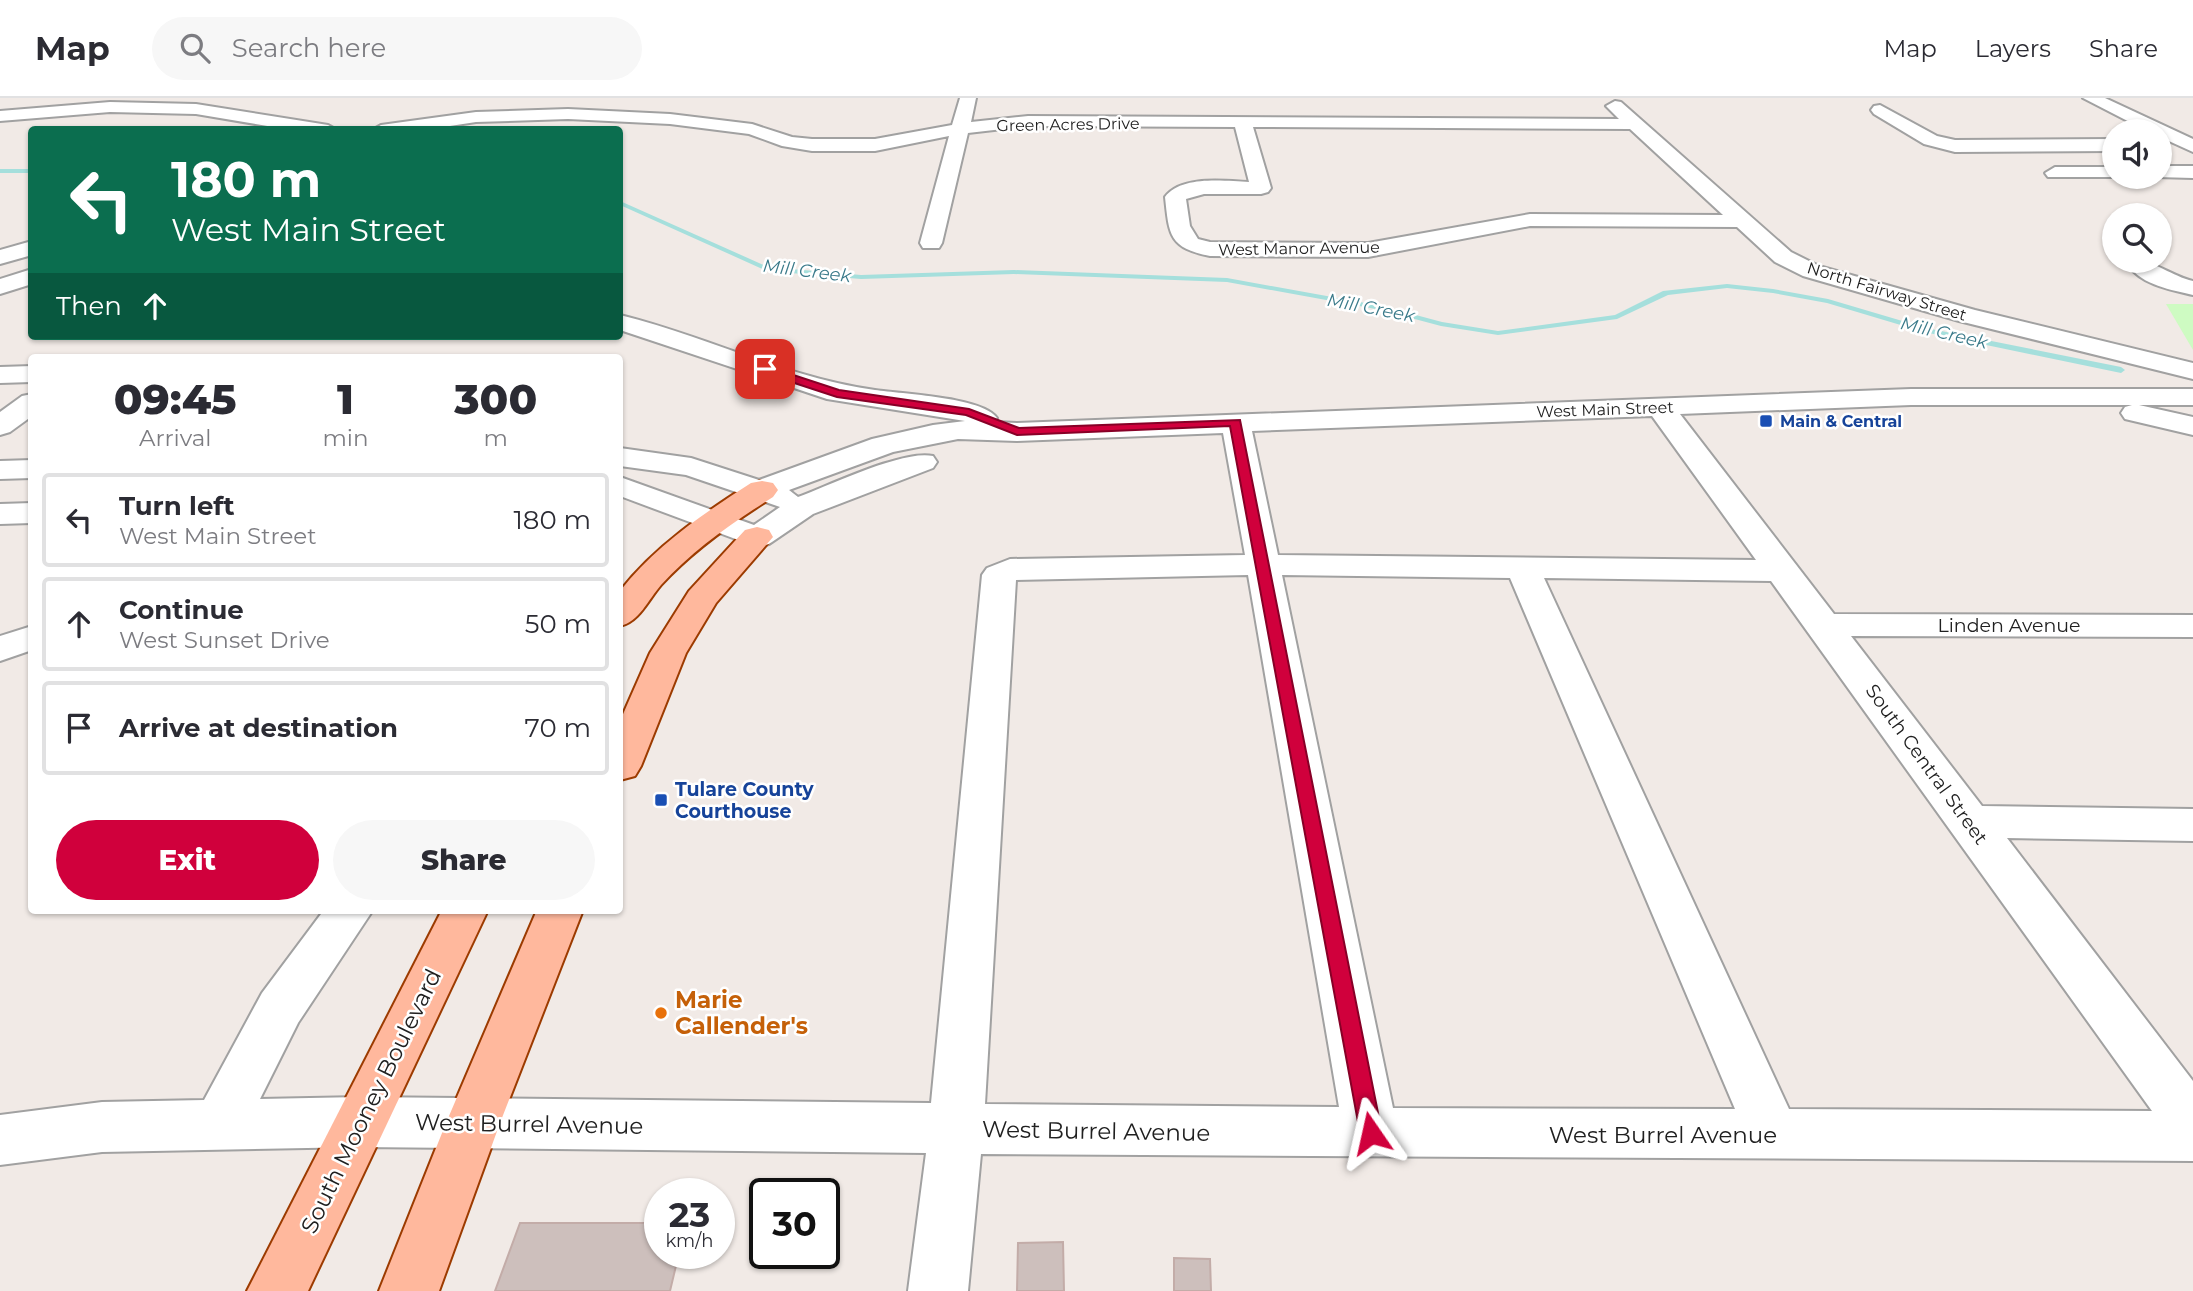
<!DOCTYPE html>
<html lang="en">
<head>
<meta charset="utf-8">
<style>
  :root { --surface:#fff; --page:#f7f7f7; --text:#2b2b33; --muted:#7c7c81; --line:#e1e1e2; --accent:#d0003c }
  body { margin:0; font-family:Montserrat,sans-serif; background:var(--page); color:var(--text); height:100vh; display:flex; flex-direction:column; font-size:26px; white-space:nowrap }
  * { box-sizing:border-box; margin:0 }
  p { font-size:23px; color:var(--muted) }
  .icon { flex:none; width:38px; height:38px; fill:none; stroke:currentColor; stroke-width:2; stroke-linecap:round; stroke-linejoin:round }
  .map { position:relative; flex:1; overflow:hidden }
  .details { position:absolute; left:28px; top:256px; width:595px; height:560px; display:flex; flex-direction:column; background:var(--surface); border-radius:7px; box-shadow:0 2px 5px #0004 }
  .details>* { flex:none }
  .top-card { position:absolute; left:28px; top:28px; width:595px; height:214px; border-radius:7px; box-shadow:0 2px 5px #0004; background:#0b6e4f; color:#fff; overflow:hidden }
  .controls { position:absolute; left:2102px; top:21px; display:grid; gap:14px }
  .controls a { display:grid; place-items:center; width:70px; height:70px; border-radius:50%; background:var(--surface); box-shadow:0 2px 5px #0004; font-size:35px }
  .speed { position:absolute; left:644px; top:1080px; display:flex; gap:14px; font-size:35px; font-weight:700; text-align:center }
  .speed>* { display:grid; place-content:center; width:91px; height:91px; border-radius:50%; background:var(--surface); box-shadow:0 2px 5px #0004; line-height:1 }
  .speed small { font-size:18px; font-weight:400 }
  .speed .limit { border:4px solid #111; border-radius:10px; background:#fff; color:#111 }
  .pin { position:absolute; display:grid; place-items:center; width:60px; height:60px; color:#fff; margin:-30px; border-radius:14px; box-shadow:0 4px 10px #0006 }
  .me { position:absolute; width:77px; margin:-38px; rotate:349deg; stroke-linejoin:round; filter:drop-shadow(0 0 5px #0008) }
  .turn { display:flex; align-items:center; gap:24px; height:147px; padding:0 28px; font-size:32px }
  .turn .icon { width:91px; height:91px; stroke-width:2.5 }
  .turn b { display:block; font-size:49px; line-height:60px }
  .then { display:flex; align-items:center; height:66px; padding:0 28px; background:#0003; gap:14px; font-size:26px }
  .eta { display:flex; justify-content:space-evenly; align-items:center; height:119px; text-align:center }
  .eta b { font-size:42px; font-weight:800; line-height:49px }
  .action { display:flex; gap:14px; margin-top:auto; padding:14px 28px }
  .action a { flex:1; height:80px; border-radius:42px; background:var(--accent); color:#fff; font-size:28px; font-weight:800; line-height:80px; text-align:center }
  .action a+a { background:var(--page); color:var(--text) }
  ul { padding:0; list-style:none }
  li { display:flex; align-items:center; gap:21px; height:94px; margin:0 14px 10px; padding:0 14px; border:4px solid var(--line); border-radius:7px }
  li div { flex:1 }
  li b { display:block; font-size:26px }
  li em { font-style:normal }
  header { display:flex; align-items:center; gap:42px; box-sizing:border-box; height:98px; padding:0 35px; background:var(--surface); border-bottom:2px solid var(--line) }
  header strong { font-size:33px }
  nav { display:flex; gap:38px; margin-inline-start:auto; font-size:24px }
  .search { width:490px; height:63px; background:var(--page); display:flex; align-items:center; gap:18px; box-sizing:border-box; padding:0 24px; border-radius:38px; color:var(--muted); font-size:26px }
  .map>svg:first-child { display:block }
  .park { fill:#cefbc2 }
  .lines { fill:none; stroke-linecap:round; stroke-linejoin:round }
  .stream { fill:#a5dfdc; fill-rule:evenodd }
  .building { fill:#cdbfbc; stroke:#c3aca8; stroke-width:2 }
  .minor-casing { stroke:#a1a1a1; stroke-width:4 }
  .major-casing { stroke:#9c3b00; stroke-width:4 }
  .minor { fill:#fff; fill-rule:evenodd }
  .major { fill:#ffb89d; fill-rule:evenodd }
  .route { fill:#d0003c; stroke:#870027; stroke-width:2 }
  .transit-dot { fill:#1a4fb4; stroke:#fff; stroke-width:2.5 }
  .food-dot { fill:#e8710a; stroke:#fff; stroke-width:2.5 }
  .labels { text-anchor:middle; stroke-width:5; stroke-linejoin:round; paint-order:stroke }
  .far-street-label { font-size:16px; fill:#202020; stroke:#fff }
  .far-transit-label { font-size:16px; font-weight:bold; fill:#164399; stroke:#fff; text-anchor:start }
  .far-water-label { font-size:18px; font-style:italic; fill:#3a7a8a; stroke:#fff }
  .street-label { font-size:19px; fill:#202020; stroke:#fff }
  .transit-label { font-size:19px; font-weight:bold; fill:#164399; stroke:#fff; text-anchor:start }
  .near-food-label { font-size:23px; font-weight:bold; fill:#c56008; stroke:#fff; text-anchor:start }
  .near-street-label { font-size:23px; fill:#202020; stroke:#fff }
</style>
</head>
<body>
<header>
<strong>Map</strong>
<div class="search"><svg class="icon" aria-label="search" viewBox="0 0 24 24"><circle cx="10" cy="10" r="6"/><path d="M15 15l6 6"/></svg>Search here</div>
<nav><a>Map</a><a>Layers</a><a>Share</a></nav>
</header>
<div class="map">
<svg width="2193" height="1193" viewBox="0 0 2193 1193">
  <rect width="100%" height="100%" fill="#f1eae6"/>
  <!-- park -->
  <path class="park" d="M2193,206V252L2166,206Z"/>
  <g class="lines">
    <!-- stream -->
    <g class="stream">
      <rect x="0" y="71" width="32" height="4"/>
      <path d="M620,103L768,169L861,177L1014,172L1227,180L1382,208L1442,224L1498,233L1615,217L1663,193L1727,186L1773,191L1828,201L1926,230L2121,269L2125,272L2121,275L1924,234L1827,205L1773,195L1727,190L1668,197L1617,221L1498,237L1441,228L1381,212L1227,184L1014,176L861,181L767,173L620,107Z"/>
    </g>
  </g>
  <!-- building -->
  <g class="building">
    <path d="M520,1125H660V1155H679L670,1193H495Z"/>
    <path d="M1063,1144L1064,1193H1017L1018,1145Z"/>
    <path d="M1174,1160L1210,1161L1211,1193H1174Z"/>
  </g>
  <g class="lines">
    <defs>
      <g id="minor">
        <path d="M960,0H976L971,24L1028,18L1619,21L1606,8L1615,3L1621,4L1791,154L1819,168L1975,212L2193,265V281L1959,223L1803,178L1775,164L1737,129L1530,128L1368,159L1210,158C1169,150 1169,137 1165,99C1181,77 1225,83 1249,84L1235,29L1028,28L968,35L942,145L939,150H923L920,145L949,38L875,53H812L782,48L749,36L670,26L568,21L476,24L424,32H372L381,27L476,14L568,11L670,16L752,26L792,39L812,41H875L952,27ZM1253,29L1630,31L1723,117L1530,116L1368,145L1210,144L1198,141L1190,128L1186,101L1204,96H1261L1268,94L1271,90Z"/>
        <path d="M2083,0H2105L2193,41V54L2160,39V33H2147Z"/>
        <path d="M110,4L196,6L328,27L337,32H291L196,16L110,14L0,23V13Z"/>
        <path d="M1880,7L1937,38L1955,42L2114,41V53L1955,54L1924,46L1874,16L1871,12L1874,8Z"/>
        <path d="M2160,68H2193V80L2156,79H2160Z"/>
        <path d="M2055,69H2114V79H2121H2048L2045,75Z"/>
        <path d="M32,143V157L0,166V152Z"/>
        <path d="M2132,163C2155,162 2171,178 2193,183V197C2172,192 2142,187 2129,168Z"/>
        <path d="M32,171V186L0,196V181Z"/>
        <path d="M620,217C706,238 787,280 875,292C901,296 983,299 997,320L995,324L1017,325L1911,291H2193V307H2139L2193,319V337L2125,321L2121,315L2125,309L2132,307H1911L1680,316L1834,516L2193,517V539L1851,538L1982,708L2193,711V743L2007,740L2193,983V1063L981,1056L968,1193H908L926,1055L360,1049L102,1054L0,1067V1017L102,1004L204,1002L262,895L324,812H373L298,925L260,1001L360,999L931,1005L982,477L987,470L1010,461L1245,457L1223,335L1017,343L958,341L893,354L789,392L798,399C828,388 904,351 933,358L937,364L933,370L813,416L769,446L757,449L620,398V379L754,427L780,409L686,377L620,368V350L691,360L759,382L872,341L933,327L965,323L827,301L620,232ZM1652,318L1756,462L1278,457L1252,333ZM1248,477L1339,1009L985,1006L1016,482ZM1282,477L1510,480L1735,1011L1393,1010ZM1544,480L1771,483L2152,1013L1789,1011Z"/>
        <path d="M32,268V284L0,285V269Z"/>
        <path d="M32,296V318L10,334L0,337V314L22,298Z"/>
        <path d="M32,362V380L0,381V363Z"/>
        <path d="M32,405V425L0,426V406Z"/>
        <path d="M32,528V552L0,563V538Z"/>
      </g>
      <g id="major">
        <path d="M762,383L773,385L778,392L773,399C733,424 693,452 661,487C648,502 639,524 620,528V493C655,448 703,416 751,385Z"/>
        <path d="M757,429L769,432L773,439L716,505L686,555L641,668L635,678L620,682V623L650,555L689,493L745,432Z"/>
        <path d="M442,812H488L308,1193H247Z"/>
        <path d="M537,812H583L500,1025L439,1193H379L446,1025Z"/>
      </g>
    </defs>
    <!-- minor casing -->
    <use href="#minor" class="minor-casing"/>
    <!-- major casing -->
    <use href="#major" class="major-casing"/>
    <!-- minor -->
    <use href="#minor" class="minor"/>
    <!-- major -->
    <use href="#major" class="major"/>
  </g>
  <!-- route -->
  <path class="route" d="M761,269H769L839,292L969,311L1019,330L1240,322L1382,1035L1379,1043L1371,1046L1363,1043L1360,1035L1230,328L1017,337L966,317L837,299L761,274Z"/>
  <!-- markers -->
  <g class="transit-dot">
    <rect x="1759" y="316" width="14" height="14" rx="3.5"/>
    <rect x="654" y="695" width="14" height="14" rx="3.5"/>
  </g>
  <circle class="food-dot" cx="661" cy="915" r="7"/>
  <g class="labels">
    <!-- far-street labels -->
    <g class="far-street-label">
      <text transform="translate(1068 26) rotate(-1)" y="6">Green Acres Drive</text>
      <text transform="translate(1299 150) rotate(-1)" y="6">West Manor Avenue</text>
      <text transform="translate(1887 193) rotate(17)" y="6">North Fairway Street</text>
      <text transform="translate(1605 311) rotate(-2)" y="6">West Main Street</text>
    </g>
    <!-- far-transit labels -->
    <g class="far-transit-label">
      <text x="1780" y="329">Main &amp; Central</text>
    </g>
    <!-- far-water labels -->
    <g class="far-water-label">
      <text transform="translate(807 173) rotate(7)" y="6">Mill Creek</text>
      <text transform="translate(1371 210) rotate(11)" y="6">Mill Creek</text>
      <text transform="translate(1944 235) rotate(13)" y="6">Mill Creek</text>
    </g>
    <!-- street labels -->
    <g class="street-label">
      <text x="2009" y="534">Linden Avenue</text>
      <text transform="translate(1927 666) rotate(54)" y="7">South Central Street</text>
    </g>
    <!-- transit labels -->
    <g class="transit-label">
      <text x="675" y="698">Tulare County<tspan x="675" dy="22">Courthouse</tspan></text>
    </g>
    <!-- near-food labels -->
    <g class="near-food-label">
      <text x="675" y="910">Marie<tspan x="675" dy="26">Callender's</tspan></text>
    </g>
    <!-- near-street labels -->
    <g class="near-street-label">
      <text transform="translate(371 1003) rotate(-64)" y="8">South Mooney Boulevard</text>
      <text transform="translate(529 1026) rotate(1)" y="8">West Burrel Avenue</text>
      <text transform="translate(1096 1033) rotate(1)" y="8">West Burrel Avenue</text>
      <text x="1663" y="1045">West Burrel Avenue</text>
    </g>
  </g>
</svg>
<div class="controls">
<a><svg class="icon" aria-label="sound" viewBox="0 0 24 24"><path d="M4 9h4l5-4v14l-5-4H4zM17 9q2 3 0 6"/></svg></a>
<a><svg class="icon" aria-label="search" viewBox="0 0 24 24"><circle cx="10" cy="10" r="6"/><path d="M15 15l6 6"/></svg></a>
</div>
<div class="speed"><div>23<small>km/h</small></div><div class="limit">30</div></div>
<div class="pin" style="left:765px;top:271px;background:#d93025"><svg class="icon" aria-label="arrive" viewBox="0 0 24 24"><path d="M6 21V4h12l-3 4 3 4H6"/></svg></div>
<svg class="me" style="left:1371px;top:1035px" viewBox="-20 -20 40 40"><path d="M0-17L14 15 0 8-14 15z" fill="#d0003c" stroke="#fff" stroke-width="4"/></svg>
<div class="top-card">
<div class="turn"><svg class="icon" aria-label="left" viewBox="0 0 24 24"><path d="M17 20v-9H6M10 6l-5 5 5 5"/></svg><div><b>180 m</b>West Main Street</div></div>
<div class="then">Then<svg class="icon" aria-label="ahead" viewBox="0 0 24 24"><path d="M12 20V5M6 11l6-6 6 6"/></svg></div>
</div>
<section class="details">
<div class="eta">
<div><b>09:45</b><p>Arrival</p></div>
<div><b>1</b><p>min</p></div>
<div><b>300</b><p>m</p></div>
</div>
<ul>
<li><svg class="icon" aria-label="left" viewBox="0 0 24 24"><path d="M17 20v-9H6M10 6l-5 5 5 5"/></svg><div><b>Turn left</b><p>West Main Street</p></div><em>180 m</em></li>
<li><svg class="icon" aria-label="ahead" viewBox="0 0 24 24"><path d="M12 20V5M6 11l6-6 6 6"/></svg><div><b>Continue</b><p>West Sunset Drive</p></div><em>50 m</em></li>
<li><svg class="icon" aria-label="arrive" viewBox="0 0 24 24"><path d="M6 21V4h12l-3 4 3 4H6"/></svg><div><b>Arrive at destination</b></div><em>70 m</em></li>
</ul>
<div class="action"><a>Exit</a><a>Share</a></div>
</section>
</div>
</body>
</html>
